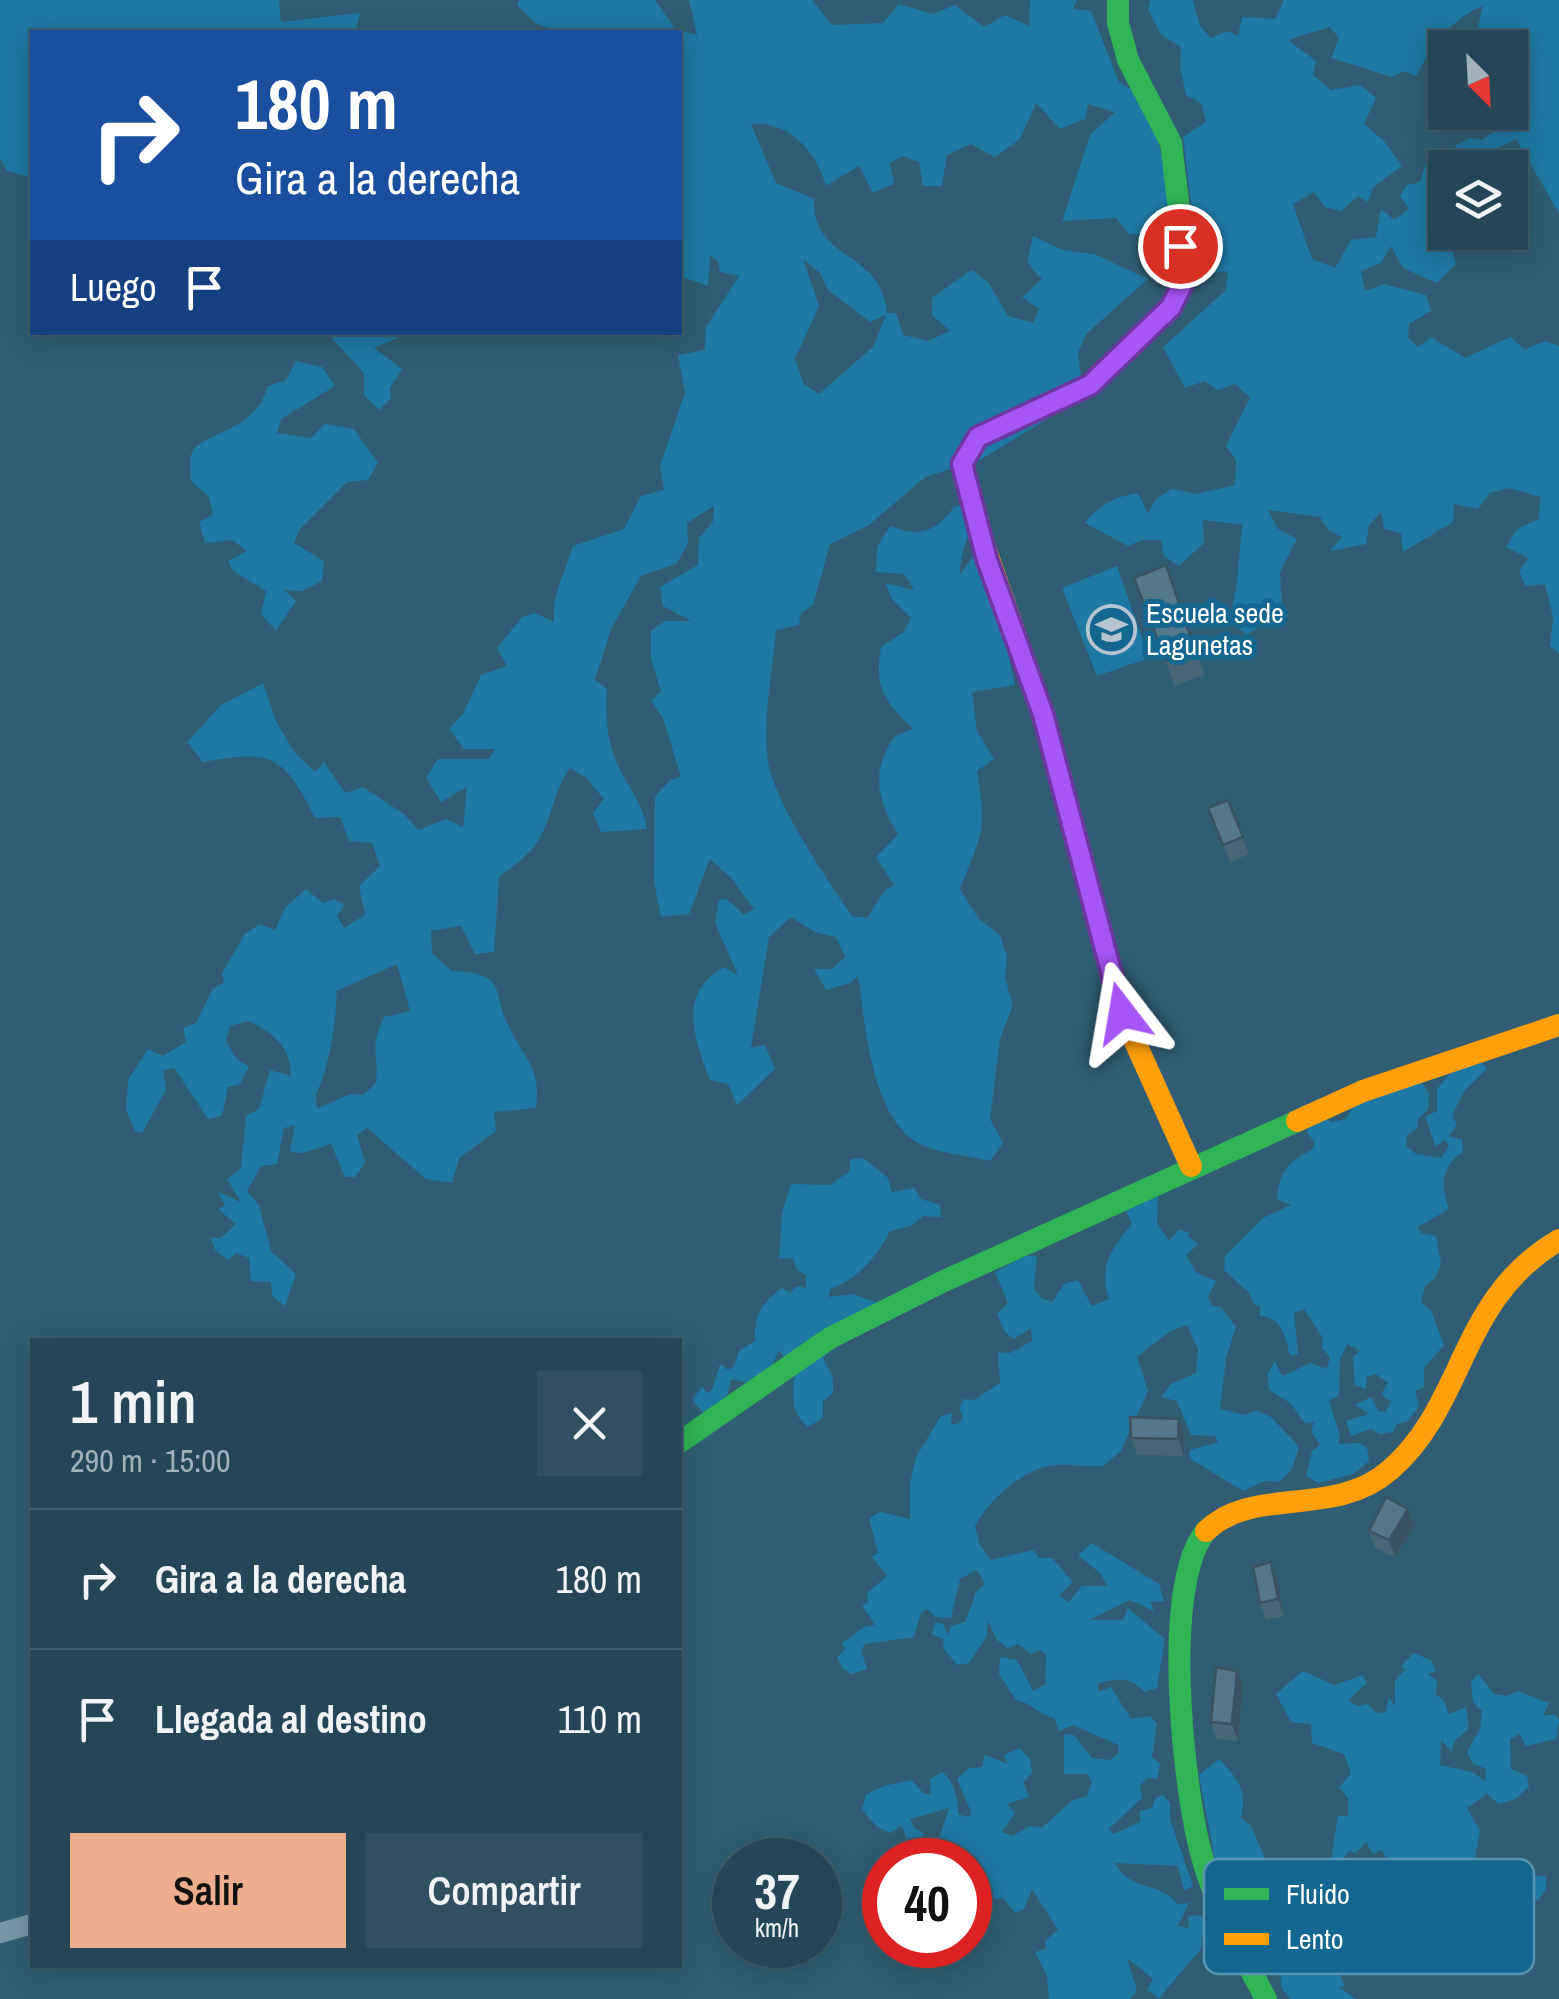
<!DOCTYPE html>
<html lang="es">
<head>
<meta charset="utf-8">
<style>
  :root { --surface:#244657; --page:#305061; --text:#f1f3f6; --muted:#a3b1ba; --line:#415e6d; --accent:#eead8d }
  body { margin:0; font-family:"Archivo Narrow",sans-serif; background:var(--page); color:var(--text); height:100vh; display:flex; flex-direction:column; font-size:38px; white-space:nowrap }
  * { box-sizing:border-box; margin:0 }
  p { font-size:32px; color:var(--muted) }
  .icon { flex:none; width:55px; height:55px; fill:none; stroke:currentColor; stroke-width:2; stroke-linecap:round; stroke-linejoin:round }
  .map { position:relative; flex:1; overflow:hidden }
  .drawer { position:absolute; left:30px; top:1338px; width:652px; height:630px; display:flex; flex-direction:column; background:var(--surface); border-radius:0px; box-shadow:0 5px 25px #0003,0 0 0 2px var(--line) }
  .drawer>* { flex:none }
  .hud { position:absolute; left:30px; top:30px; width:652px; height:305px; border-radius:0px; box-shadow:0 5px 25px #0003,0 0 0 2px var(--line); background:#1a4fa0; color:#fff; overflow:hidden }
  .needle { width:65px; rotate:156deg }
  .tools { position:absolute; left:1428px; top:30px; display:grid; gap:20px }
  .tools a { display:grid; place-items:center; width:100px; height:100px; border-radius:0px; background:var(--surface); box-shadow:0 5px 25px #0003,0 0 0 2px var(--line); font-size:50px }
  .speed { position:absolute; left:712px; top:1838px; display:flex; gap:20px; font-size:50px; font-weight:700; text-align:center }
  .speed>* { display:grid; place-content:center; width:130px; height:130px; border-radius:50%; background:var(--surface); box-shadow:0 5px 25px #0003,0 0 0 2px var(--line); line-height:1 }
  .speed small { font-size:25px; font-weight:400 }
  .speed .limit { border:15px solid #d22; background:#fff; color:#111 }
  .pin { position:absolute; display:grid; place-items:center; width:85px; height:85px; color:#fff; margin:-42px; border:5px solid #fff; border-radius:50%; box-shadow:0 2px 10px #0007 }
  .me { position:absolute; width:110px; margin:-55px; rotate:346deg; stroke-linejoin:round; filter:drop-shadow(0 0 8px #0008) }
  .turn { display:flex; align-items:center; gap:35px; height:210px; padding:0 40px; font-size:45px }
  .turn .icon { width:130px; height:130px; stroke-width:2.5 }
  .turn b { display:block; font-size:70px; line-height:85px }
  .then { display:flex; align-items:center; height:95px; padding:0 40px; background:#0003; gap:20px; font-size:38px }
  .round { display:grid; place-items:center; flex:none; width:105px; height:105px; border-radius:0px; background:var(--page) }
  .summary { display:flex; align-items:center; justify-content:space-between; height:170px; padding:0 40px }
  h1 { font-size:60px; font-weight:600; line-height:75px }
  .action { display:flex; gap:20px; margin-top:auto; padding:20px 40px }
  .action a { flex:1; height:115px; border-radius:0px; background:var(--accent); color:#111; font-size:40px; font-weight:600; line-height:115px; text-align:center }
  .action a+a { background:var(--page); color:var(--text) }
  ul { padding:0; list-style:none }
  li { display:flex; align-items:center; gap:30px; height:140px; padding:0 40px; border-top:2px solid var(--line) }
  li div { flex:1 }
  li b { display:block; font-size:38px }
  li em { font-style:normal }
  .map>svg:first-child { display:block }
  .green { fill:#1e79a4; fill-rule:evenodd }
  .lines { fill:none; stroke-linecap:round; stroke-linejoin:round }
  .street { stroke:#7798a7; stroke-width:20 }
  .fast { stroke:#30b455; stroke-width:22 }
  .slow { stroke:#ff9f0a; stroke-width:22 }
  .wall { fill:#486676 }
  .shaded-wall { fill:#3b5360 }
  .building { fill:#547789; stroke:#3b5360; stroke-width:2.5 }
  .route-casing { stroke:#6d37a1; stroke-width:25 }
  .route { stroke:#a855f7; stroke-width:18 }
  .labels { text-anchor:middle; stroke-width:10; stroke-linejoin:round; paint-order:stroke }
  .poi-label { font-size:28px; fill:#fff; stroke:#136791; text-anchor:start }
  .key { fill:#136791; stroke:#5a95b2; stroke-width:2.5 }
  .key-label { font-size:28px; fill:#fff }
</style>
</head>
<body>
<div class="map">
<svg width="1559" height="1999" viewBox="0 0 1559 1999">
  <rect width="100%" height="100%" fill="#305d74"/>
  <!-- green -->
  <g class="green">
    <path d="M0,0H279L281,22L360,13L356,29L366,32H32V177L7,171L0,158Z"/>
    <path d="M519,0H655L676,30L697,35L689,0H812L832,25L883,23L899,4L933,14L955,5L984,27L1005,15L1029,26L1030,0H1077L1073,9L1091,11L1119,82L1139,94L1156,131L1170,195L1165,221L1175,260L1177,291L1147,235L1129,234L1116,218L1062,221L1090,135L1115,112L1088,104L1085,119L1060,129L1036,103L1020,139L995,157L971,144L947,155L942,186H923L919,162L903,156L890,163L894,184L873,193L859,166L826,186C816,151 789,121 751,124L776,183L814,199C812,263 881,248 887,313H896L903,335L928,341L950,331L932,315V298L971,270L988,282L1008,316L1033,323L1039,309L1022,297L1042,279L1027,263L1033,236L1063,250L1094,254L1148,279L1086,334L1078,353L1081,375L1062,410L980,460L925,477L869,525L830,544L813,605L801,613L799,625L776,630C773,668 762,723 768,761C773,800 828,881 852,916L867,918L885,890L894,885L876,857L898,834C877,800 870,770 895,736L913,729C884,700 874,689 881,647L904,632L911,618L892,599L885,583L914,590L904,574L876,572L877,547L890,526C919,538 936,532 954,507L975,502C974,532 960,545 960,575L976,552L1004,633L1015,685L972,692L977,731L994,759L977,771C987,833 982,832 960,889L978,918L1000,935L1007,956L1005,978L1013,1005L1000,1039L990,1119L1003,1143L990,1161C969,1155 941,1154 922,1145C870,1120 866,1025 858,976L850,983L826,990L814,969H832L845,957L836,937L815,932L791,917L769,937L751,1048L765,1045L775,1069L737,1105L728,1084L710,1080C694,1039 677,993 724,967L738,975L715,923L719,900L727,899L744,915L754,909L731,878L710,859L689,914L661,917L654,881L655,797L670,780L681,777L663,718L651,701L661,691L651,659V631L665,621H691L663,606L660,587L698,565L699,538L713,522L714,506L687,523L688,543L677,563L641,576L611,629L595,680L607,689C605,716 607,741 618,766C629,789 643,803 647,829L601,832L593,813L604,799L585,777L570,768C551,794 552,827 531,850C522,860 509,869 499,877L494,952L475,954L461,926L431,931L432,953L452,971C510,973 491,993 510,1029C527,1063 541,1068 536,1108L494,1112L496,1131L459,1158L452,1183L426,1179L367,1128L357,1135L365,1163L355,1177H345L331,1144L303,1153L290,1152L295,1125L284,1128L277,1164L261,1166L247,1191L259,1205L271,1251L296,1274L285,1306L272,1296L271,1282L251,1281L249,1258L236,1253L228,1260L215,1250L211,1238H221L236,1224L218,1209L225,1205L218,1192L241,1202L227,1179L241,1168L246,1116L259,1109L270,1070L291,1076C291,1046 274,1034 248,1021L230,1026L226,1041L236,1058L249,1067L240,1084L228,1087L222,1116L208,1119L174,1068L163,1070L166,1090L142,1133L135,1132L126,1110L128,1080L148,1049L163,1056L186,1042L183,1028L196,1023L212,990L224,982L222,973L245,934L260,924L275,930L285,908L306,889L323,903L334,899L344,905L337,916L344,928L365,915L359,886L380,866L372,843L349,841L340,817L315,818C284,756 273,749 203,762L187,742L221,705L263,683L276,721L295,753L315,772L324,762L345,793L363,787L404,814L418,830L446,819L463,827L467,787L441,802L426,778L438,759H489L495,749H464L449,729L463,714L481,675L507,666L497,648L522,617L535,613L554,622C553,588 564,577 573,546L624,529L641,496L664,490L660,466L685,392L678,355L705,350L706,327L739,276L720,272L718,261L710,256L708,286L680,276V32H559L535,23L517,5ZM803,259L820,273L828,290L870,322L886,315L873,347L819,394L804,384L795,359L819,306ZM397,964L410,1011L384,1017C369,1049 379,1051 376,1083L363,1095L350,1094L317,1109L316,1093C327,1077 339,1011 336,991Z"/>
    <path d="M1150,0H1193L1200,26L1211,38L1227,31L1238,36L1242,17L1275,19L1284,0H1559V213L1516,139L1496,149L1480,167H1463L1455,157V146L1470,138L1482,140L1495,130L1488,119L1465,113L1510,112V48L1473,47L1483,6C1452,17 1432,48 1416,76L1405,71L1392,77L1331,58L1339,38L1330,27L1288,40L1316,61L1313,75L1331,90L1360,85L1376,98L1364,124L1384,141L1402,166L1373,187L1368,202L1358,196L1341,211L1325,207L1314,192L1293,204L1312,259L1335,268L1351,240L1376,237L1381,209L1394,220L1409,209L1400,196L1407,185L1420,182L1427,159L1444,155C1441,165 1437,180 1439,190C1442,207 1449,214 1438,230L1451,243L1456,264L1437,283L1403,268L1391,246L1381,263L1361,271L1365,291L1384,284L1426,295L1431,311L1409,324L1408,338L1418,347L1431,337L1465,358L1510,337L1525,349L1545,341L1559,346V653L1550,646L1553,617L1545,584L1526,586L1519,572L1528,558L1506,547L1517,529L1539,519L1540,497L1509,488L1490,493L1478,509L1454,504L1453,522L1403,552L1401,533L1384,529L1381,512L1369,525L1366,544L1330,551L1342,537L1329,531L1320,517L1268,510L1278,529L1297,539L1280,572L1282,610L1247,635L1228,619C1240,591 1237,556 1243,525L1203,520L1204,543L1179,566L1164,556L1161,540H1142L1128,546L1085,523C1098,505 1117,496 1138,493L1148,514L1156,499L1172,489L1196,494L1235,485L1236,460L1226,446L1250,398L1235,384L1218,390L1204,381L1185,388L1163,347L1226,290L1228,271L1200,275L1183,137L1206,122L1202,104L1186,95L1180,67L1181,47L1161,35L1148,9Z"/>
    <path d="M327,333H409L374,348L402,369L390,388L391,398L379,410L364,395V373Z"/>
    <path d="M296,361L322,367L335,386L281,419L277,433L311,438L325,424L354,429L378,463L368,480L347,482L300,529L294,543L324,561L322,581L302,591L284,590L296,601L276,631L261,614L266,591L233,571L228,561L247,551L232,540L205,543L199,522L213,515L209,497L191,481C191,474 189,462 191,455C200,430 253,436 268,386L286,380Z"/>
    <path d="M1117,566L1149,658L1097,676L1062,588Z"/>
    <path d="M1479,1059L1487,1069L1465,1090L1452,1115L1457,1125L1449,1137L1462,1139L1463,1152C1440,1166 1441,1187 1449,1209L1418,1227L1421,1233L1436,1236L1441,1264L1435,1278L1425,1286L1421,1303L1431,1310L1444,1345L1424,1368V1387L1415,1391L1419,1406L1408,1421L1397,1424L1393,1432L1380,1434L1371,1429L1351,1436L1346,1421L1369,1414L1355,1405L1371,1397L1378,1411L1385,1412L1391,1402L1381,1394L1388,1383L1376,1374L1367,1377L1366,1389L1355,1385L1353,1357L1360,1351L1347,1344L1340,1359L1339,1395L1329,1401L1340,1435L1338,1444L1360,1443L1367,1448L1369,1461L1353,1474L1318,1483L1306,1476L1312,1451L1320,1445L1311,1431L1314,1422L1305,1423L1290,1403L1269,1390L1267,1375L1275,1361L1282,1376L1311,1363L1327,1369L1330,1357L1322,1348L1323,1338L1304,1309L1294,1313L1298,1354L1290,1356C1286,1338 1282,1316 1260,1316V1307L1253,1303L1249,1293L1224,1270L1225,1256L1263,1218L1291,1205L1277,1199C1279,1172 1288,1161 1312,1150L1315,1143L1307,1132L1318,1114L1332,1122L1346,1119L1352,1108L1419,1078L1429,1094L1428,1109L1418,1119L1417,1129L1407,1135L1406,1146L1416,1154L1441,1158L1449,1146L1445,1139L1436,1147L1425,1117L1437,1111V1089L1453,1070Z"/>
    <path d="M863,1158L888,1178L892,1192L914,1188L921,1199L940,1205L941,1217L923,1216L911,1226L890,1231C877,1257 858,1279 830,1289L828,1297L853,1294L878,1303L823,1358L833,1378V1393L823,1401V1418L808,1427C790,1413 792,1394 795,1374L779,1350L763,1386L731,1379L728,1393L709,1419L692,1400L702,1387L707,1393L712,1390L720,1364L728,1370L734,1366L739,1351L755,1341C754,1314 761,1304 782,1288L790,1293L796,1286L806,1288V1275L797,1270L793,1258L779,1259L782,1212L791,1184L830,1185L850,1171V1159Z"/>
    <path d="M1158,1193L1157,1223L1169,1241L1179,1230L1189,1232L1188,1237L1199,1244L1186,1255L1196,1272L1216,1281L1208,1297L1212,1306L1221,1307L1236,1327L1226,1358L1220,1409L1245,1415L1257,1410L1271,1417L1299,1447L1292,1469L1279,1482L1265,1481L1243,1491L1189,1458L1190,1450L1218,1442L1215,1436L1191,1435L1177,1401L1161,1397L1172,1383L1196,1373L1198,1349L1187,1325L1169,1332L1137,1357L1148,1391L1121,1451L1103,1466C1087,1467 1070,1464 1055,1465C1024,1468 989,1499 975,1526L980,1545L991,1560L1033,1550L1039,1558H1052L1073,1582L1059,1595L1069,1602L1082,1586H1107L1101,1574L1078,1555L1092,1543L1159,1584L1164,1601L1150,1602L1154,1611L1130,1600L1089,1620H1123L1128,1608L1165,1639L1157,1688L1144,1692C1130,1676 1117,1678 1098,1684V1692L1111,1687L1131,1719L1150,1716L1157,1723L1152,1757L1160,1764L1157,1779L1148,1778L1140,1785L1142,1798L1109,1829L1114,1834L1140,1822V1811L1152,1808L1155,1798L1163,1795L1170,1803V1819L1193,1886L1184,1891L1178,1866L1115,1863C1127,1890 1162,1882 1177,1904L1189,1903L1178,1926L1189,1928L1188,1917L1198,1915L1214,1920L1219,1929L1202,1935L1201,1949L1159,1998L1147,1990L1153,1979L1127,1958L1137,1991L1130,1999H1049L1047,1976L1035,1952L1046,1949L1045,1941L1058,1930L1032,1889L1024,1909L1015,1913L1004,1899L977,1898L970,1903V1860H932L949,1808L910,1819L914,1828L923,1832V1844L908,1843L902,1826L890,1833L876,1826L862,1809L866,1795C879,1786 896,1783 912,1780L923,1793L931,1795L930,1779L942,1772C953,1779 959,1802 958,1814L968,1817L972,1814L957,1779L969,1768L982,1767L985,1755L1008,1764L1004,1755L1019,1748L1030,1759L1032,1773L1023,1782L1029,1797L1007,1804L1015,1813L1002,1832L1012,1836L1030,1826L1042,1828L1071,1801L1087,1796L1092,1782L1088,1774H1064V1734L1074,1735L1092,1758L1110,1760L1119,1753L1118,1745L1073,1725L1059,1731L1054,1718C1038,1714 1032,1703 1016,1700L999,1674L1000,1657L1017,1660L1033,1691L1045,1685L1046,1654L1039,1650L1031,1654L1018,1644L1008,1648L997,1640L988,1621L987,1636L969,1663L957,1665L944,1649L943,1639L932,1634L935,1622L943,1624L948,1635L951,1626L965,1622L976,1592L985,1584L977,1570L960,1579L951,1618L936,1617L927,1609L921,1613L914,1637L865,1644L861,1650L867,1669L852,1674L843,1669L837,1657L845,1650L842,1643L864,1627L875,1625L862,1605L868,1602L867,1593L887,1576L872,1557L878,1552L869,1518L880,1512L910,1519V1483L916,1457L941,1416L952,1413L951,1425L959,1423L963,1417L959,1408L964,1399L974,1400L1000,1383L998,1352L1010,1353L1032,1341L1031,1328L1014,1339L1005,1332L997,1314L1008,1303L995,1272L1025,1256H1037L1034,1288L1042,1299L1053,1301L1064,1284L1078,1280L1092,1306L1109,1299C1098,1267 1111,1249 1132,1224L1126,1211Z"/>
    <path d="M1414,1653L1432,1661L1436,1671L1428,1674L1437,1681L1436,1694L1444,1701L1449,1714L1466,1707L1469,1728L1454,1742L1452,1752L1441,1740L1440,1765L1472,1772L1485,1781L1486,1769L1472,1763L1467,1752L1480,1729L1482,1711L1473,1702L1471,1683L1478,1674L1494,1694L1507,1696L1518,1691L1549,1703L1543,1716L1555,1714L1559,1720L1556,1739L1526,1746L1520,1734L1510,1739L1511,1769L1527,1776L1529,1787L1515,1799L1499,1804L1487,1794L1467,1808L1480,1831L1475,1859H1486L1499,1884H1526L1530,1876H1546V1889L1538,1900H1509L1499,1891L1487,1905L1470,1904L1433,1876L1420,1883L1407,1875L1408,1885L1428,1904L1435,1919L1451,1921L1457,1935L1450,1952L1416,1944L1394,1909L1382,1871L1388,1861L1382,1850L1373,1854L1366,1842L1356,1853L1349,1851L1344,1858L1331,1860L1338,1816H1348V1798L1339,1787L1351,1774L1344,1754L1312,1743L1311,1724L1291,1722L1276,1694L1303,1671L1335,1685L1362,1675L1367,1683L1348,1700L1357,1706L1368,1704L1376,1713L1386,1712L1389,1697L1395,1707V1681L1405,1669L1401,1666Z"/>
    <path d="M1219,1759C1237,1777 1248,1791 1241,1817L1251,1826L1272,1875L1305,1899L1315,1894L1311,1923L1315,1943L1330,1952L1345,1987L1337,1986L1356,1999H1290L1282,1989L1279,1964L1233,1907L1234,1890L1216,1865L1199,1775Z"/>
  </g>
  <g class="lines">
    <!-- street -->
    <path class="street" d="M0,1933L32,1924"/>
    <!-- fast -->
    <g class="fast">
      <path d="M982,539L962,464L978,437L1090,385L1171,307L1187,275L1171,143L1128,60L1118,23V0"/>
      <path d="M680,1442L830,1338L944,1281L1297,1121"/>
      <path d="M1206,1531C1161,1585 1183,1785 1201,1853C1214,1904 1241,1952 1266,1999"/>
    </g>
    <!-- slow -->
    <g class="slow">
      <path d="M982,539L1043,714L1122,1013L1191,1166"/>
      <path d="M1297,1121L1363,1091L1559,1025"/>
      <path d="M1206,1531C1253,1485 1334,1519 1390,1470C1467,1403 1458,1299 1559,1240"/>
    </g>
  </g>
  <!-- wall -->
  <g class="wall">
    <path d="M1166,565L1204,675L1175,686L1134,578Z"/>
    <path d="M1228,800L1249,854L1230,862L1208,808Z"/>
    <path d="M1179,1419L1185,1436L1184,1456L1137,1455L1131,1438Z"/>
    <path d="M1408,1509L1414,1526L1395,1557L1375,1548L1369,1531Z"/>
    <path d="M1277,1579L1284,1616L1266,1620L1260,1603Z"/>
    <path d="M1237,1671L1243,1687L1238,1741L1217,1739L1211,1722Z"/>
    <path d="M1345,1877L1351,1894L1342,1939L1314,1932L1308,1915Z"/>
  </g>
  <!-- shaded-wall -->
  <g class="shaded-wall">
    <path d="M1179,1419L1185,1436L1184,1456L1178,1439Z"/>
    <path d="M1408,1509L1414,1526L1395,1557L1389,1540Z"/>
    <path d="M1271,1562L1277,1579L1284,1616L1278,1599Z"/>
    <path d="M1237,1671L1243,1687L1238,1741L1232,1724Z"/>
    <path d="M1345,1877L1351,1894L1342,1939L1335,1923Z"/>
  </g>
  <!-- building -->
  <g class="building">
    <path d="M1166,565L1195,650L1166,661L1134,578Z"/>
    <path d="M1228,800L1243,837L1223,845L1208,808Z"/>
    <path d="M1130,1417L1179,1419L1178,1439L1131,1438Z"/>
    <path d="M1386,1497L1408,1509L1389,1540L1369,1531Z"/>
    <path d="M1271,1562L1278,1599L1260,1603L1253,1567Z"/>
    <path d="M1216,1667L1237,1671L1232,1724L1211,1722Z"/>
  </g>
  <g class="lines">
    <defs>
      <path id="route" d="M1122,1013L1043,714L987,560L962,464L978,437L1090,385L1171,307L1187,275L1180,246"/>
    </defs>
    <!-- route casing -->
    <use href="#route" class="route-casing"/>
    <!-- route -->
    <use href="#route" class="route"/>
  </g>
  <!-- icons -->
  <defs>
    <symbol id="school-ring" viewBox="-11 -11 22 22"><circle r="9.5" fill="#136791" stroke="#b7c6ce" stroke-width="1.5"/><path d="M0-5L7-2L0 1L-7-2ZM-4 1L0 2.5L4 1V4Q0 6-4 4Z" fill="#b7c6ce"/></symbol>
  </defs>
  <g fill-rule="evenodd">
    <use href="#school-ring" x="1084" y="602" width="55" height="55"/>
  </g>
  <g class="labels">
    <!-- poi labels -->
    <g class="poi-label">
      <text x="1146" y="623">Escuela sede<tspan x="1146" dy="32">Lagunetas</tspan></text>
    </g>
  </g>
  <!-- legend -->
  <rect x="1204" y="1859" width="330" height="115" rx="15" class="key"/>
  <rect x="1224" y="1888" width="45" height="12" fill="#30b455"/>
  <rect x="1224" y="1933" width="45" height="12" fill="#ff9f0a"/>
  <g class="key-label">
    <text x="1286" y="1904">Fluido</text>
    <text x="1286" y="1949">Lento</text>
  </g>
</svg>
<div class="tools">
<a><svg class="needle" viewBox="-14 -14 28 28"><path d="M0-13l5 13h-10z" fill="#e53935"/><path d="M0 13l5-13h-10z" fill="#a3b1ba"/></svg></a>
<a><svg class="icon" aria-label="layers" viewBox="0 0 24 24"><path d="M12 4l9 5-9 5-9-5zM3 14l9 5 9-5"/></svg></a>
</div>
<div class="speed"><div>37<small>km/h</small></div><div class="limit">40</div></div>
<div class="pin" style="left:1180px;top:246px;background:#d93025"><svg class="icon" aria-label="arrive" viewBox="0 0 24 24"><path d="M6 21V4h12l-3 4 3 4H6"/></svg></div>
<svg class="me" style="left:1122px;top:1013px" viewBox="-20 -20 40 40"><path d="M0-17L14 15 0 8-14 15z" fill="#a855f7" stroke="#fff" stroke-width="4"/></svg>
<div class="hud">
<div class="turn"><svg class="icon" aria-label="right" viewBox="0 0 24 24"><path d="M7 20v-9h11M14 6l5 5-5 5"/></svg><div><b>180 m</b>Gira a la derecha</div></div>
<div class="then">Luego<svg class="icon" aria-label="arrive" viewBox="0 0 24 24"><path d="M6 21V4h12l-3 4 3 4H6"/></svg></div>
</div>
<section class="drawer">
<div class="summary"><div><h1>1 min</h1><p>290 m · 15:00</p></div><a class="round"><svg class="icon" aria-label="close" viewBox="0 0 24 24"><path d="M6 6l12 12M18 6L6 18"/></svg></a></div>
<ul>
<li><svg class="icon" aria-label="right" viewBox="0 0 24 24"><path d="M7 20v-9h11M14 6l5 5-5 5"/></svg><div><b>Gira a la derecha</b></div><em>180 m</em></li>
<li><svg class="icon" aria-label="arrive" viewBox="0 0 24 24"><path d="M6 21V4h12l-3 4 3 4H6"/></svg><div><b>Llegada al destino</b></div><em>110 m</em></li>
</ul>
<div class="action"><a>Salir</a><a>Compartir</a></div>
</section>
</div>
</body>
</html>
